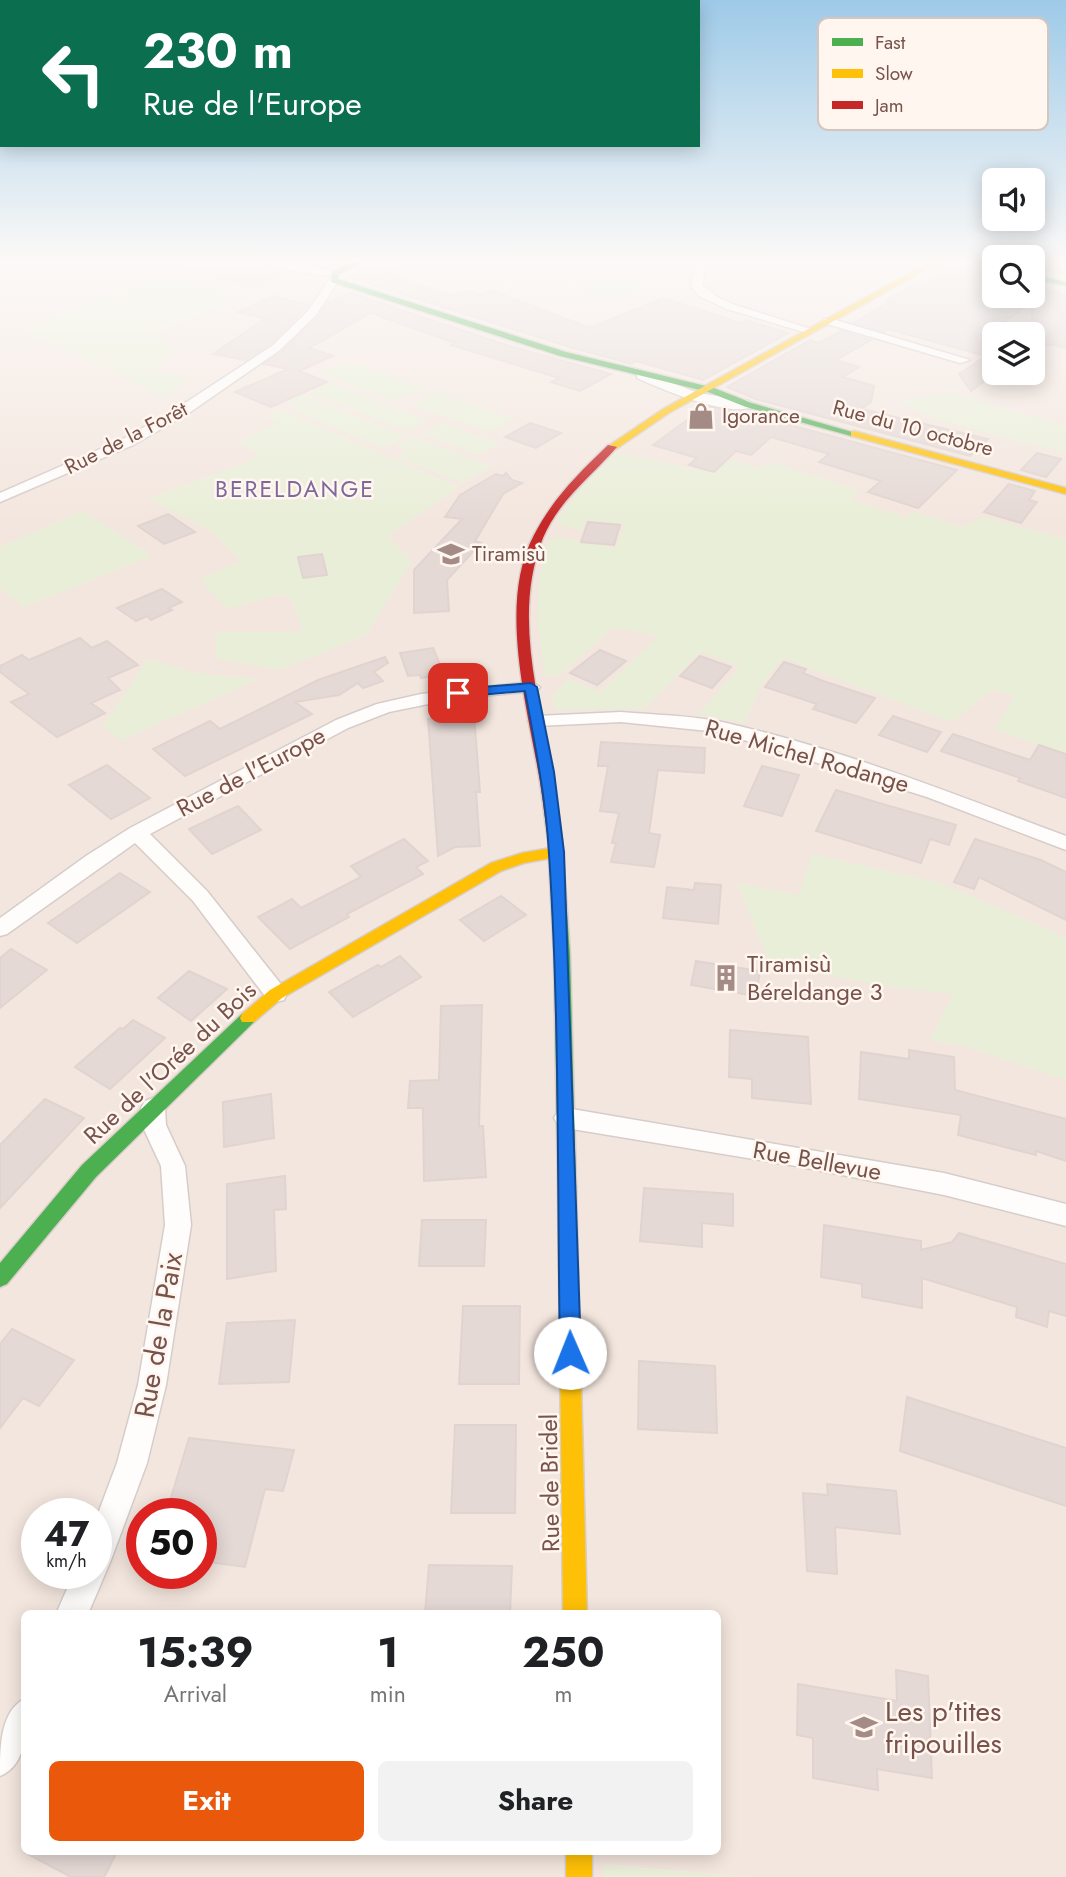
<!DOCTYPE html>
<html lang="en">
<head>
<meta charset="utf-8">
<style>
  :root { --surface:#fff; --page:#f2f2f2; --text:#202124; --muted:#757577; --accent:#ea580c }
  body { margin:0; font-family:Jost,sans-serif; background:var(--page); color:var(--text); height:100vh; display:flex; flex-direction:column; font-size:26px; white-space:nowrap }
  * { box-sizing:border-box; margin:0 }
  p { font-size:23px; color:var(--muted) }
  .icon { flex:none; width:38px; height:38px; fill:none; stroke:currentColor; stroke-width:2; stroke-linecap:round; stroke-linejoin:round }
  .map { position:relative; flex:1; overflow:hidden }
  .details { position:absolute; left:21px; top:1610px; width:700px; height:245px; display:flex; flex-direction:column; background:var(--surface); border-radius:10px; box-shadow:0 4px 18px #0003 }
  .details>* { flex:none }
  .hud { position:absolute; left:0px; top:0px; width:700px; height:147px; box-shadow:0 4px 18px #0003; background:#0b6e4f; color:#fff; overflow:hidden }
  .tools { position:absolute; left:982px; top:168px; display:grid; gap:14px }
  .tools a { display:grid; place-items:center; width:63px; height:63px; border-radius:10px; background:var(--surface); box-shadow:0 4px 18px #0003; font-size:35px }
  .speed { position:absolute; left:21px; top:1498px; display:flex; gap:14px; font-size:35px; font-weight:700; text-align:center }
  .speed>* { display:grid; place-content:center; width:91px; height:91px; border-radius:50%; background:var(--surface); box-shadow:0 4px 18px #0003; line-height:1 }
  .speed small { font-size:18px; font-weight:400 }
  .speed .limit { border:10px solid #d22; background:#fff; color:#111 }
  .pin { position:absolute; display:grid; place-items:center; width:60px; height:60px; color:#fff; margin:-30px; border-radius:14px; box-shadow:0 4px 10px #0006 }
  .me { position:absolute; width:77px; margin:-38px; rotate:359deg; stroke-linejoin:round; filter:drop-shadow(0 0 5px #0008) }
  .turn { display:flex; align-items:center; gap:24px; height:147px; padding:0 28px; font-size:32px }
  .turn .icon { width:91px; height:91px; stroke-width:2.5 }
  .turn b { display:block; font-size:49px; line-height:60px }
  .eta { display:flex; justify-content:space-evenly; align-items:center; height:119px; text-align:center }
  .eta b { font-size:42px; font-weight:700; line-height:49px }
  .primary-button { display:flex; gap:14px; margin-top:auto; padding:14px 28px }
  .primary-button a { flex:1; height:80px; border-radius:10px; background:var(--accent); color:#fff; font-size:28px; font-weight:700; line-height:80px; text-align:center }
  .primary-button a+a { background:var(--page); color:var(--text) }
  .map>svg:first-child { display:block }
  .residential { fill:#f3e6de; fill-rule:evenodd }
  .green { fill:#e9eed8 }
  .building { fill:#e5d9d5; stroke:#e1d4d0; stroke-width:2 }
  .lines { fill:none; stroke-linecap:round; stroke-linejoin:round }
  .street-casing { stroke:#d6cdca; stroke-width:3 }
  .fast-casing { stroke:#d8cdc9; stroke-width:3 }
  .slow-casing { stroke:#d8cdc9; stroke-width:3 }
  .jam-casing { stroke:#d8cdc9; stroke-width:3 }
  .street { fill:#fefdfc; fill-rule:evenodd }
  .fast { fill:#4caf50; fill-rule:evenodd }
  .slow { fill:#ffc107; fill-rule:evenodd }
  .jam { fill:#c62828; fill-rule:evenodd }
  .route { fill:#1a73e8; stroke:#114b97; stroke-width:2 }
  .labels { text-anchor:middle; stroke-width:5; stroke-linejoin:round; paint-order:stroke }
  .far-poi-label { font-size:21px; fill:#77534c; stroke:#fff6ef; text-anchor:start }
  .far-street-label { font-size:21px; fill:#77534c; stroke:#fff6ef }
  .far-quarter-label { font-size:23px; letter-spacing:2px; fill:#7f689a; stroke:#fff6ef }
  .street-label { font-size:24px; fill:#77534c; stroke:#fff6ef }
  .poi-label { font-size:24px; fill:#77534c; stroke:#fff6ef; text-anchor:start }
  .near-street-label { font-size:28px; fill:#77534c; stroke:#fff6ef }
  .near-poi-label { font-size:28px; fill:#77534c; stroke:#fff6ef; text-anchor:start }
  .key { fill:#fff6ef; stroke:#d6c5be; stroke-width:2 }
  .key-label { font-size:19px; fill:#77534c }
</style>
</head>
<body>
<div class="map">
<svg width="1066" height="1877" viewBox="0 0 1066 1877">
  <rect width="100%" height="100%" fill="#f8f2ee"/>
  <!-- residential -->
  <path class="residential" d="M0,259H994V296H1032L1033,259H1066V1877H750L604,1865L603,1877H0ZM994,334H1032V373H994ZM37,1514H96V1573H37ZM142,1514H201V1573H142ZM24,1614H718V1852H24Z"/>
  <!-- green -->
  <g class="green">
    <path d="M582,259H682L688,261L685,282L658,281L606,300L556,275Z"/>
    <path d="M159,275L244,295L154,333L175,352L156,368L189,380L165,396L23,330Z"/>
    <path d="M346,361L423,388L396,401L320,373Z"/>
    <path d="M330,383H331L427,421L407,431L310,393Z"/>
    <path d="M437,392L514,419L490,432L412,405Z"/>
    <path d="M952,393L1066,426V450L1062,452L932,418L899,401Z"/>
    <path d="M301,395L406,436L383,448L292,410L297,405L287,401Z"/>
    <path d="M280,410L459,487L388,536L412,561L366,635L279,670L218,659L214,633L303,631L291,598L278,595L227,609L200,579L242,561L209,530L148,498L236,467L260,454L239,443L277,423L267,416Z"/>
    <path d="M442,423L499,444L478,455L422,434Z"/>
    <path d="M414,437L492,467L462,483L396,457L407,451L396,446Z"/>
    <path d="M616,452L711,472L734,460L758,468L772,462L860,491L851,500L905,517L912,511L962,527L982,517L1066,539V755L995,729L1015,696L992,690L952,722L783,658L761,686L744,723L699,714L740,666L701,652L643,709L557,710L551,698L568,679L600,692L658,636L614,627L558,676L545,677C537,623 531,592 550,539L558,537L617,548L624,525L587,520L581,530L555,524L576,493Z"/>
    <path d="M83,511L152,556L24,607L0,588V547Z"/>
    <path d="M148,659L197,673L259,679L121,740L103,726Z"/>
    <path d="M812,854L940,883L1066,937V1080L968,1047L930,1040L953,994L884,986L770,964L737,883L799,895Z"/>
    <path d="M603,1865L750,1877H603Z"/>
  </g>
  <!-- building -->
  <g class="building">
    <path d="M175,259H257L286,272L256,287L174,267Z"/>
    <path d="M289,259H348L329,268L308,263V261L305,262Z"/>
    <path d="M376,259H427V261L369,283L349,277Z"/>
    <path d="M1032,259L1066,263V274L1032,268Z"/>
    <path d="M955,267L994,277V296H1032V284L1066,295V348L1054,345L1032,346V302L994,329V374L971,391L959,374L986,356L888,329L884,332L854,323L891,301L886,300L920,282L926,283Z"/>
    <path d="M395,277L454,296L470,291L478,295L491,290L590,328L663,298L741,323L745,320L788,333L703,380L636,361L631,364L570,347L373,285Z"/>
    <path d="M351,293L506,345L611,374L580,391L551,382L559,378L451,345L455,343L371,313L309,348L333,356L299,371L327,382L271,407L235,392L288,369L264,364L282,352L318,317L328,302Z"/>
    <path d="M274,296L309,305L270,344L245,360L213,354L265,319L238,312Z"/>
    <path d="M841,331L871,340L836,360L859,367L843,377L874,386L871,402L861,409L988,439L970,456L756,399L727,387L810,340L819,343Z"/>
    <path d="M706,406L742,412L957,470L918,508L868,492L881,481L819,462L829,454L771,437L751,455L736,451L714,472L689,465L697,458L653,445Z"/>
    <path d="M530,423L561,433L536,448L505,437Z"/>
    <path d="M1037,453L1061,459L1046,477L1021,470Z"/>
    <path d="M506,473L512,480L522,483L503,494L475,541L481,543L447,580L449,611L414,613V570L462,519L445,517L460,495L496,474L503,476Z"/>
    <path d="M1009,484L1035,491L1029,500L1037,502L1021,523L984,512Z"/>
    <path d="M168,514L195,532L164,544L138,526Z"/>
    <path d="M588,522L620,525L614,545L581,542Z"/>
    <path d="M322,554L327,575L303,578L298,557Z"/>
    <path d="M162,589L182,602L168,608L172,610L151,620L147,616L136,621L117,608Z"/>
    <path d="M80,638L92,648L107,641L138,665L108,678L120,690L91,703L105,713L57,737L11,702L29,694L0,672V666L22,655L29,660Z"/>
    <path d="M433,648L444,674L421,678L420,675L408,676L400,653Z"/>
    <path d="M600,650L626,661L597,685L570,673Z"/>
    <path d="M700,656L731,667L712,688L680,676Z"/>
    <path d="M385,657L388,663L374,672L383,681L363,688L358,683L339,695L295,702L312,714L185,776L153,749L210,721L220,729L318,680Z"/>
    <path d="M784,662L806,669L803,673L823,681L875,698L856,723L813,709L817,704L765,687Z"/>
    <path d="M474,715L480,792H476L480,846L455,847L438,856L428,719Z"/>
    <path d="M893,716L941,732L927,752L879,735Z"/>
    <path d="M953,734L1030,760L1039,745L1066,754V798L1018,781L1020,778L941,751Z"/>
    <path d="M601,742L705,748L704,773L658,770L649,833L660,835L654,867L611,862L616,843H612L619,813L600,811L608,766H598Z"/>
    <path d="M107,765L150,798L111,819L69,785Z"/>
    <path d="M762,766L799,775L782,816L744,806Z"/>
    <path d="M836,790L879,803L956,825L949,845L930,839L921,863L816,831Z"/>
    <path d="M238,806L261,830L212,854L189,829Z"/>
    <path d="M404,839L428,861L416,867L423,874L347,914L349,917L290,949L258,917L292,899L301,908L361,877L351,866Z"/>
    <path d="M975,839L1041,860L1066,872V920L979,877L974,889L954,882Z"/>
    <path d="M120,873L150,892L77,943L48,923Z"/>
    <path d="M695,883L721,885L718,924L663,918L667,887L694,890Z"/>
    <path d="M501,896L526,915L484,941L460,920Z"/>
    <path d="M11,949L47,970L0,1008V958Z"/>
    <path d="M400,956L421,977L353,1017L329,992L378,965L381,967Z"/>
    <path d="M696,961L760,971L756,996L691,985Z"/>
    <path d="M189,971L227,989L191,1021L158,998Z"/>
    <path d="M482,1005L479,1126H483L486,1177L424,1181L423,1108H408L410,1081L439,1080L441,1006Z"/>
    <path d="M133,1020L165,1038L110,1089L75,1067L120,1028L123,1029Z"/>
    <path d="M730,1030L808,1037L811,1104L752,1098V1079L729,1077Z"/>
    <path d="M909,1050L954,1057L955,1090L1066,1119V1161L1036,1151V1155L958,1135L961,1115L859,1099L861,1052L909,1059Z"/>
    <path d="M271,1094L274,1138L224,1147L223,1102Z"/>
    <path d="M45,1099L84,1118L0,1208V1145Z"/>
    <path d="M285,1176L286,1209L274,1210L276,1271L227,1279V1184Z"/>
    <path d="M644,1188L733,1194V1226L702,1223V1247L640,1241Z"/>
    <path d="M422,1220H486L484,1266H419Z"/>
    <path d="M824,1225L921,1241V1250L952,1242L959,1233L1066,1264V1316L1049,1311L1047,1327L1016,1317L1017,1307L922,1278V1308L862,1297V1284L821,1277Z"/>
    <path d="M463,1306H520L519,1384H459Z"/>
    <path d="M295,1320L289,1382L219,1384L227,1323Z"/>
    <path d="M12,1329L74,1360L39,1406L23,1398L0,1428V1344Z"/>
    <path d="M639,1361L715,1366L717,1433L638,1429Z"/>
    <path d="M907,1397L1066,1448V1506L900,1451Z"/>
    <path d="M455,1425H516L515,1513H451Z"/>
    <path d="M189,1438L294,1450L283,1491L265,1489L245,1567L201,1561V1514H166Z"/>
    <path d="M827,1484L896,1491L900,1534L835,1527L837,1574L807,1571L803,1493L828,1495Z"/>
    <path d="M429,1565L512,1566L510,1614H425Z"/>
    <path d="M896,1670L928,1676L932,1778L877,1769L878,1790L813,1778V1738L797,1735L798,1684L897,1701Z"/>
    <path d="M24,1852H117L104,1877H71Z"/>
  </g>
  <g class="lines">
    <defs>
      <g id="street">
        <path d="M0,259H16L0,265Z"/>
        <path d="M259,259H277L340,273C328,281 271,267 259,259Z"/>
        <path d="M690,259L706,262L702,285L719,298L735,305L817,331L807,333L727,309L699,296L691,286L697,265Z"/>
        <path d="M330,278L339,280L316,315L280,350L186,415L133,445L0,502V493L123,439L176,409L272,346L308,311Z"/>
        <path d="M824,319H832L970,360L960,363L824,323Z"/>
        <path d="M641,371L698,393L749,401L755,405C735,421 659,388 637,378V372Z"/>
        <path d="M531,682L540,687L537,691L458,698L389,712L348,728L150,834L207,891L284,988L287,994L284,1000L276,1002L268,1000L193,901L135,843L7,934L0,936V918L86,856L130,828L336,720L377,704L421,694Z"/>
        <path d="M621,712C654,715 689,715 722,722C839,748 954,794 1066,836V850L927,797L718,732L621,722L537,726L528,721L537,716Z"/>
        <path d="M153,1098L161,1101L165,1108L166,1125L185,1166L191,1225L166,1385L147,1463L111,1560L88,1614H56L74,1573H96V1519L117,1463L138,1385L165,1225L161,1166L142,1125L141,1108L145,1101Z"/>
        <path d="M566,1108L944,1173L1066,1204V1226L944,1195L796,1166L566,1128L558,1125L554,1118L558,1111Z"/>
        <path d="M24,1699C26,1726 29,1764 0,1776C0,1748 0,1712 24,1699Z"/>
      </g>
      <g id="fast">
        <path d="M360,259H371L339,274L338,279L566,352L714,388L752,403L859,434L851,436L746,407L708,392L560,356L331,282L332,271Z"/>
        <path d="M963,259L994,264V268L964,261Z"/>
        <path d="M1032,274L1066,282V286L1032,279Z"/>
        <path d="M555,835L562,840L570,955L576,1187L574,1193L567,1195L560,1193L558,1187L554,955L548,840Z"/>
        <path d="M248,1012L254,1014L256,1018L254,1022L96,1177L7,1284L0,1287V1263L82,1165L242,1014Z"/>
      </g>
      <g id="slow">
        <path d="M935,259H945L669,413L616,449L607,447L663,409Z"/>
        <path d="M854,431L1066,488V494L851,436V432Z"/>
        <path d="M557,847L564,852L562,856L524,863L501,871L282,998L254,1022H242L240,1018L242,1014L270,990L491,863L522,853Z"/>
        <path d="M567,1179L574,1181L576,1187L587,1614H563L558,1187L560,1181Z"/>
        <rect x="566" y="1852" width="26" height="25"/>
      </g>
      <path id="jam" d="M608,445L617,447C591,477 559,500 543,538C515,608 535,684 549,755C554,783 558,812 562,840L555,845L548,840C545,821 543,801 540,782C528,709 497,603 534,535C554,497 578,474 608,445Z"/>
    </defs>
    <!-- street casing -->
    <use href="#street" class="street-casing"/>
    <!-- fast casing -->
    <use href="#fast" class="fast-casing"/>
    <!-- slow casing -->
    <use href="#slow" class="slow-casing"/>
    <!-- jam casing -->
    <use href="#jam" class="jam-casing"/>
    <!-- street -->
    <use href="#street" class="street"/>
    <!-- fast -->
    <use href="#fast" class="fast"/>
    <!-- slow -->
    <use href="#slow" class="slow"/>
    <!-- jam -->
    <use href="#jam" class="jam"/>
  </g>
  <!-- sky -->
  <linearGradient id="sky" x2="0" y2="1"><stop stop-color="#9ecae8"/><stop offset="0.5" stop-color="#fcf9f7"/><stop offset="1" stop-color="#fcf9f7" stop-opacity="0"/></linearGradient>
  <rect width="1066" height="522" fill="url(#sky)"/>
  <!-- route -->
  <path class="route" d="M531,683L537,687L554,772L564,852L581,1353L578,1360L570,1363L563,1360L560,1353C557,1187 560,1019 549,854C546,799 535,745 525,691L458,697L452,693L458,689Z"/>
  <!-- icons -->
  <defs>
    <symbol id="shop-bare" viewBox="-9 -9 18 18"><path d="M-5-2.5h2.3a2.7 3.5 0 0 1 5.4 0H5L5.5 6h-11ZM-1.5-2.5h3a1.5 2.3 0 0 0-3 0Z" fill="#a48b85" stroke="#fff6ef" stroke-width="2.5" paint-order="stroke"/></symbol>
    <symbol id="school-bare" viewBox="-9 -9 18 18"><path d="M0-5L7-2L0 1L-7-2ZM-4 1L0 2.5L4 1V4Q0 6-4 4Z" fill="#a48b85" stroke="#fff6ef" stroke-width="2.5" paint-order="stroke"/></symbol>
    <symbol id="building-bare" viewBox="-9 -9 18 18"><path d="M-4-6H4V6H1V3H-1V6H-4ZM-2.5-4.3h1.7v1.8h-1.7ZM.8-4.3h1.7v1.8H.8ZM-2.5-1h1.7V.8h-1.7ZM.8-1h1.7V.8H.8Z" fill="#a48b85" stroke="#fff6ef" stroke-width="2.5" paint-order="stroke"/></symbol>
  </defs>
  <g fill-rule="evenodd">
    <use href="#shop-bare" x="682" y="397" width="38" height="38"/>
    <use href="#school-bare" x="432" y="535" width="38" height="38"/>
    <use href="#building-bare" x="707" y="959" width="38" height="38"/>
    <use href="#school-bare" x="845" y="1708" width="38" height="38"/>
  </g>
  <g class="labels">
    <!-- far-poi labels -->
    <g class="far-poi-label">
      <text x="722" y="423">Igorance</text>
      <text x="472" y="561">Tiramisù</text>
    </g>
    <!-- far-street labels -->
    <g class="far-street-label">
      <text transform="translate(913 428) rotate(15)" y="7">Rue du 10 octobre</text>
      <text transform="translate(126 438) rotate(-27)" y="7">Rue de la Forêt</text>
    </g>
    <!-- far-quarter labels -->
    <g class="far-quarter-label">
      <text x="295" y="497">BERELDANGE</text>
    </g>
    <!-- street labels -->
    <g class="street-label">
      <text transform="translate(807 756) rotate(16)" y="8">Rue Michel Rodange</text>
      <text transform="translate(251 772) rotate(-28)" y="8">Rue de l'Europe</text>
      <text transform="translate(170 1063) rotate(-43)" y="8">Rue de l'Orée du Bois</text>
      <text transform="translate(817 1161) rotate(10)" y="8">Rue Bellevue</text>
      <text transform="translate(550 1483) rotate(-91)" y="8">Rue de Bridel</text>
    </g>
    <!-- poi labels -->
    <g class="poi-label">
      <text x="747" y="972">Tiramisù<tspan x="747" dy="28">Béreldange 3</tspan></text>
    </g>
    <!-- near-street labels -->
    <g class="near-street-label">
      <text transform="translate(158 1335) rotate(-80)" y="10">Rue de la Paix</text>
    </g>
    <!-- near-poi labels -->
    <g class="near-poi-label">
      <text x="885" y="1721">Les p'tites<tspan x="885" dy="32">fripouilles</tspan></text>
    </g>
  </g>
  <!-- legend -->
  <rect x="818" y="18" width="230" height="112" rx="10" class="key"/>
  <rect x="832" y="38" width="31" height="8" fill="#4caf50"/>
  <rect x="832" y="69" width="31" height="9" fill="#ffc107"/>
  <rect x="832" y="101" width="31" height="8" fill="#c62828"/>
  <g class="key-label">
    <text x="875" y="49">Fast</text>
    <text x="875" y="80">Slow</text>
    <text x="875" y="112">Jam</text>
  </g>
</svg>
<div class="tools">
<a><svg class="icon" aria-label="sound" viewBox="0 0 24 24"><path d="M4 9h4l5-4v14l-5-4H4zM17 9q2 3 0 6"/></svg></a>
<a><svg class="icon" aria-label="search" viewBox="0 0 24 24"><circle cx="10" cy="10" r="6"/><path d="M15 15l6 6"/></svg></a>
<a><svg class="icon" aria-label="layers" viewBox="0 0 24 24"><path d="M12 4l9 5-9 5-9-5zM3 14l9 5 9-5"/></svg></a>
</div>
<div class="speed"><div>47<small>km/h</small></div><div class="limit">50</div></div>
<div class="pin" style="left:458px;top:693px;background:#d93025"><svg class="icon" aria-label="arrive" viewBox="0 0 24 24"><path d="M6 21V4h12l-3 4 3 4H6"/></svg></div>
<svg class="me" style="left:570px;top:1353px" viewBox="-20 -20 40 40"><circle r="19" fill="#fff"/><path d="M0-13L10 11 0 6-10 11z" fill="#1a73e8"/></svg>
<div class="hud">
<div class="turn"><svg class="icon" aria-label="left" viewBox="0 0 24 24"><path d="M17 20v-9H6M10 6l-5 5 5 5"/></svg><div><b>230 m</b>Rue de l'Europe</div></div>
</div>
<section class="details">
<div class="eta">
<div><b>15:39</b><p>Arrival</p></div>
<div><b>1</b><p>min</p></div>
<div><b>250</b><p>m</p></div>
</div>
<div class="primary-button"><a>Exit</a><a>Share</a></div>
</section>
</div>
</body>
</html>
